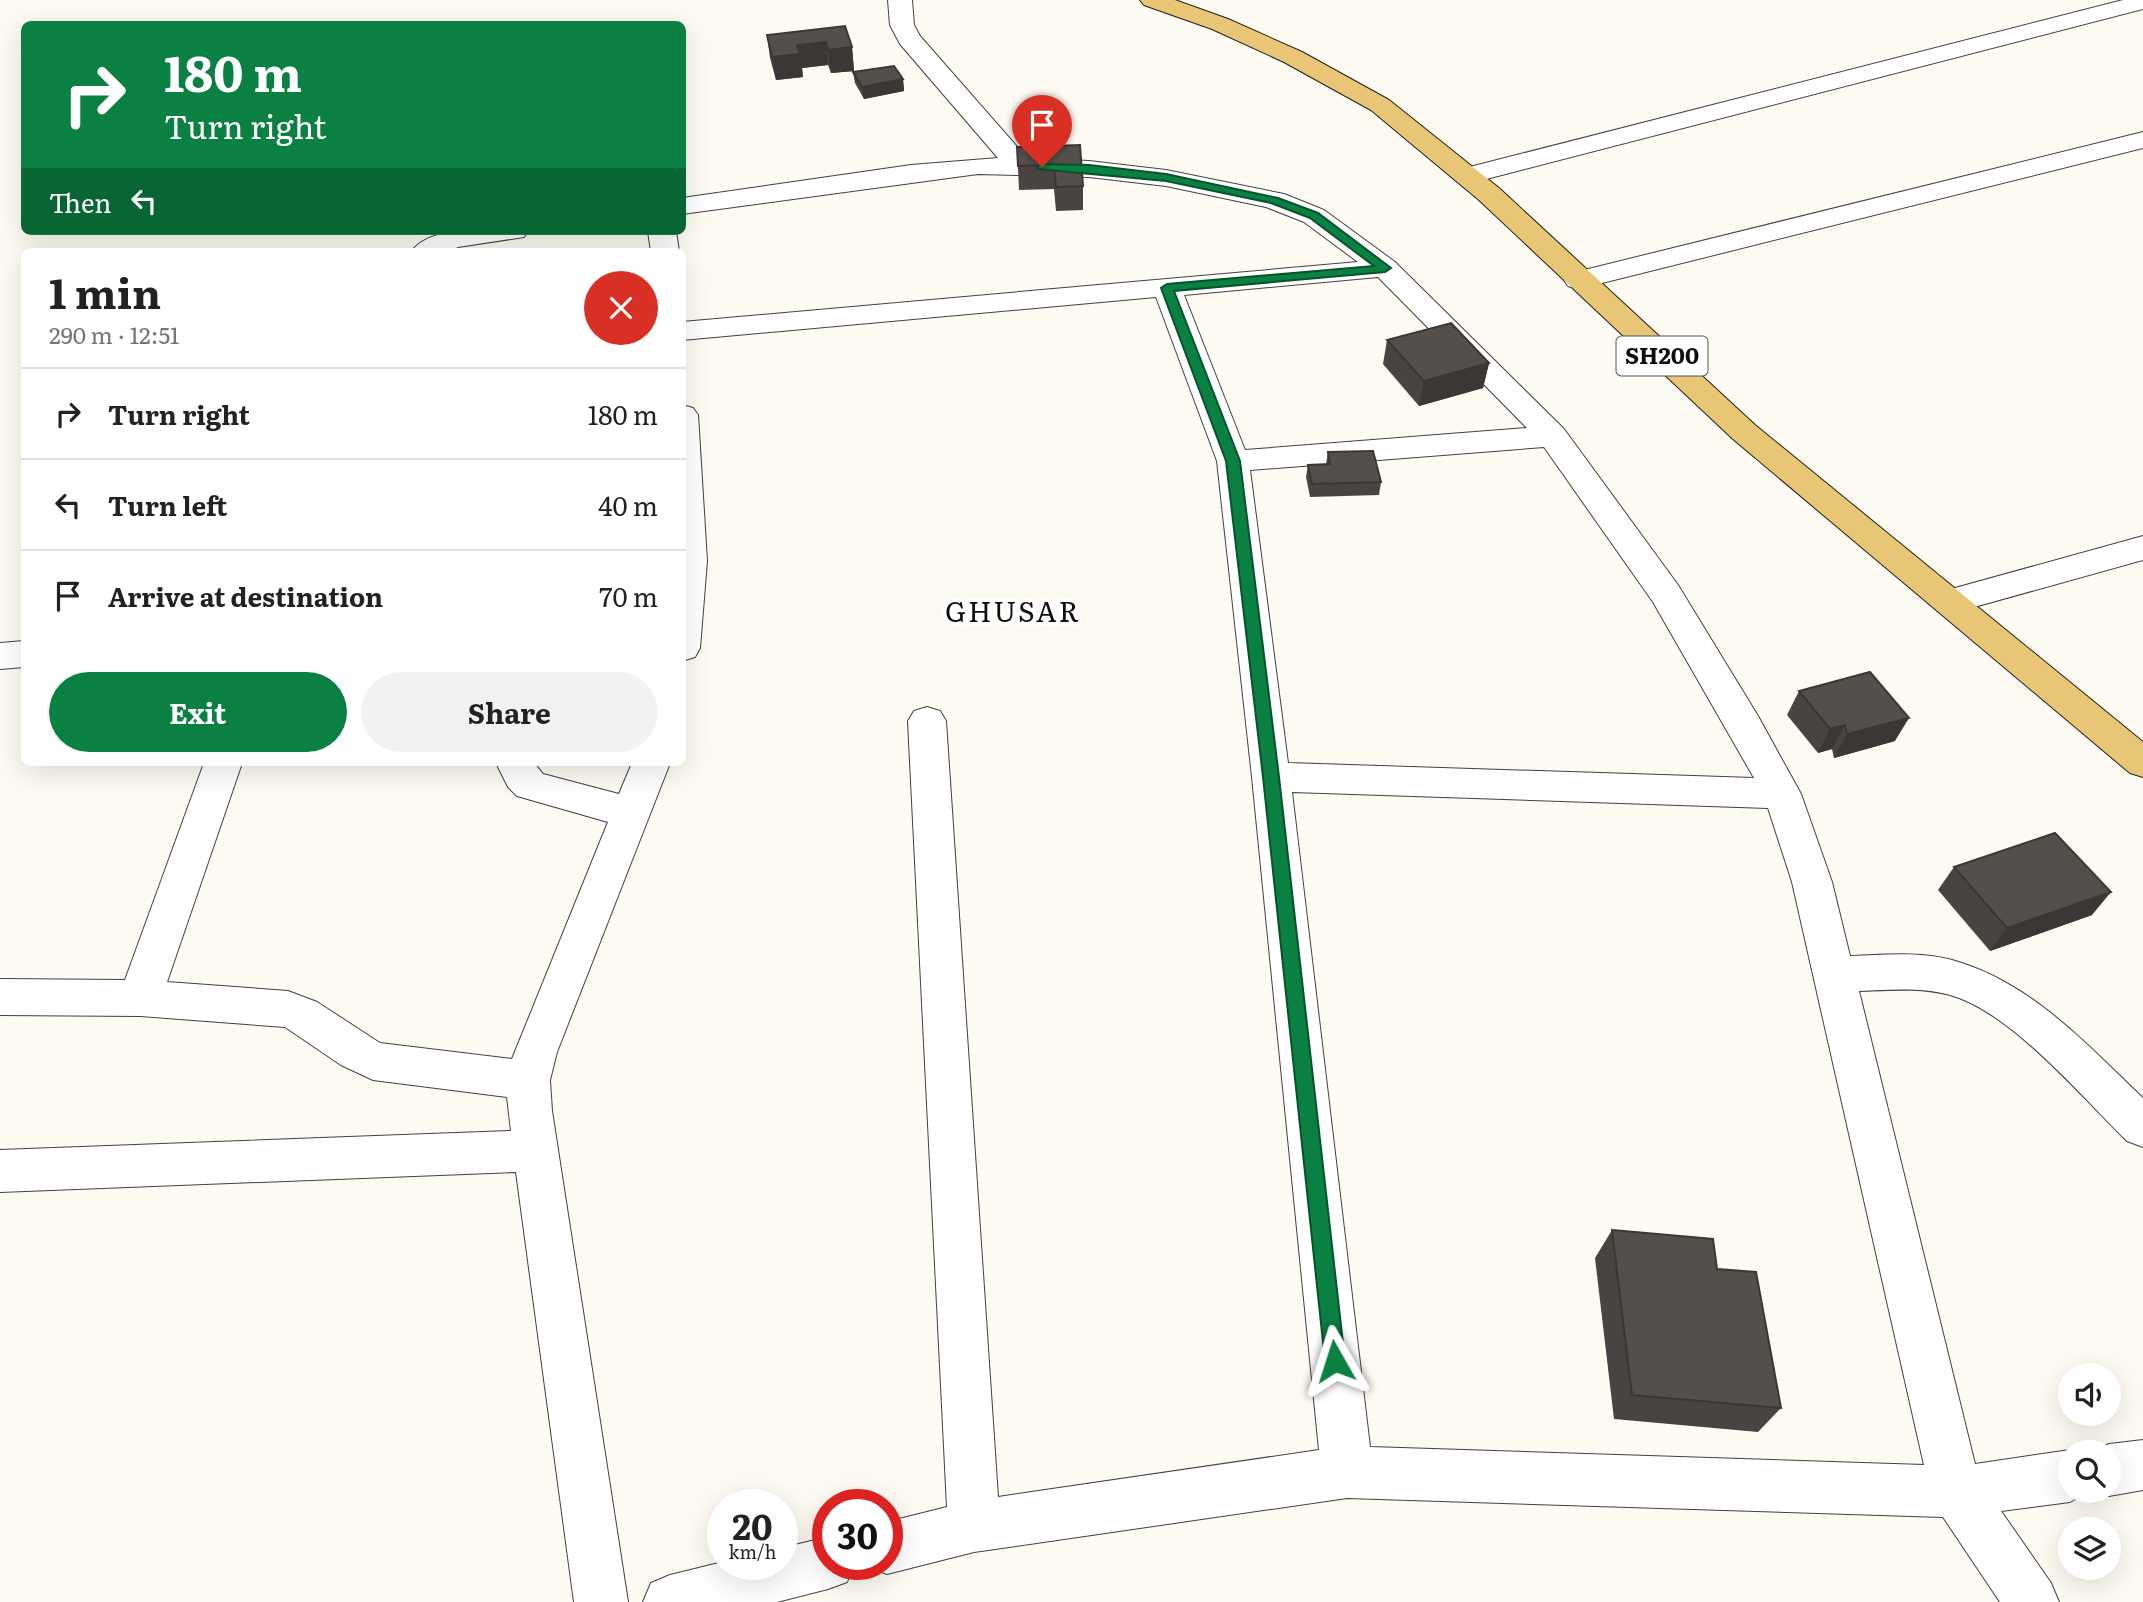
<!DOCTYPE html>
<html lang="en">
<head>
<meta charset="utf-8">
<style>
  :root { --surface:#fff; --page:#f2f2f2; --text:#222; --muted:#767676; --line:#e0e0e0; --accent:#0b8043 }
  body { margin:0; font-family:Literata,serif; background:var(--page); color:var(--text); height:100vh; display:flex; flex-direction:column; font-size:26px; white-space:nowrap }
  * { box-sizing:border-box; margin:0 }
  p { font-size:23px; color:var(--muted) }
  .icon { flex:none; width:38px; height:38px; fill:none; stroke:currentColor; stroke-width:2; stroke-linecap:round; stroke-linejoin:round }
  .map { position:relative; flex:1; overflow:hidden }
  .panel { position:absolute; left:21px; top:248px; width:665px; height:518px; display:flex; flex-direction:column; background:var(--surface); border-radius:10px; box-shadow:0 7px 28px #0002 }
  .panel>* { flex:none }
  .banner { position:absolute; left:21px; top:21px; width:665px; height:214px; border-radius:10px; box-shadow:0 7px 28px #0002; background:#0b8043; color:#fff; overflow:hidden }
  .controls { position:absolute; left:2058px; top:1363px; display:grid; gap:14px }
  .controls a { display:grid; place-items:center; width:63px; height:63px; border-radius:50%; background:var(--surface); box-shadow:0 7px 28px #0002; font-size:35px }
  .speed { position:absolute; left:707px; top:1489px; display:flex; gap:14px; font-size:35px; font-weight:700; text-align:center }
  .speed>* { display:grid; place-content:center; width:91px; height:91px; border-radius:50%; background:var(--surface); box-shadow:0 7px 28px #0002; line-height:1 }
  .speed small { font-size:18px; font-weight:400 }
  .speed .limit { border:10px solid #d22; background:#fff; color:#111 }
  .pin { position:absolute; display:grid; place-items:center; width:60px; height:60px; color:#fff; margin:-72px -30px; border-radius:50% 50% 50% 0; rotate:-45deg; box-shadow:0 0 7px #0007 }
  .pin .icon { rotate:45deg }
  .me { position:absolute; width:77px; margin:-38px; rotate:354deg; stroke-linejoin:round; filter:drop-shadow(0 0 5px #0008) }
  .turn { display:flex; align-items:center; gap:24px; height:147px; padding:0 28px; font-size:32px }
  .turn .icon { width:91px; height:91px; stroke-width:2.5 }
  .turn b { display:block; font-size:49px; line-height:60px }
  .then { display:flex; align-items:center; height:66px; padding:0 28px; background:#0003; gap:14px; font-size:26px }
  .round { display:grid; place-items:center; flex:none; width:74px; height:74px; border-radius:37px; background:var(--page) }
  .headline { display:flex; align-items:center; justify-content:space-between; height:119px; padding:0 28px }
  h1 { font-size:42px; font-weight:700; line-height:52px }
  .cta { display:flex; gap:14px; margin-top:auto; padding:14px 28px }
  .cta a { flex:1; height:80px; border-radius:42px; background:var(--accent); color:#fff; font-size:28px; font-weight:700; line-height:80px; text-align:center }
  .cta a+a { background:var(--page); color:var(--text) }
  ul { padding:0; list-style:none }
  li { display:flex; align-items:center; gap:21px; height:91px; padding:0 28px; border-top:2px solid var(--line) }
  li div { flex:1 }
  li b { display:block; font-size:26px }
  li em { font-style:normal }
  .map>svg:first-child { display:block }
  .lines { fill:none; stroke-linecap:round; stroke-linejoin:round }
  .street-casing { stroke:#414141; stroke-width:2 }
  .primary-casing { stroke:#1f1f1f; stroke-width:2 }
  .street { fill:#fff; fill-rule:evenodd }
  .primary { fill:#e9c675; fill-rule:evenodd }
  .wall { fill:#494441 }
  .shaded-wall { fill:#3c3735 }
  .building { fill:#554f4c; stroke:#3c3735; stroke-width:2 }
  .route { fill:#0b8043; stroke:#07532c; stroke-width:2 }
  .labels { text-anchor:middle; stroke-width:7; stroke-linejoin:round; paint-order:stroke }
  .shield { fill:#fff; stroke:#565656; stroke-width:2 }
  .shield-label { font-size:23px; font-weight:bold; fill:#0e0e0e }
  .quarter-label { font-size:28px; letter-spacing:2px; fill:#0e0e0e; stroke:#fff }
</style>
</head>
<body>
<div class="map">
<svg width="2143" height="1602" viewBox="0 0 2143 1602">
  <rect width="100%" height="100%" fill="#fdfaf1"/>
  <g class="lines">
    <defs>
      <g id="street">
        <path d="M888,0H912L914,25L920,36L1027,158L1089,161L1166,170L1284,194L1324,210L1395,262L1564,429L1678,585L1758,716L1801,794L1832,882L1850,956C1883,955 1920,951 1952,960C2031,982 2086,1044 2143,1098V1147L2127,1141C2083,1098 2010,1011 1950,995C1921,987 1888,990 1859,991L1975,1464L2070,1450L2075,1452H2070V1491H2089L2070,1502L2001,1511L2051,1583L2059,1602H2000L1943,1517L1347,1498L974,1552L887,1574L868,1567V1564H887V1522L947,1507L908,721L914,711L927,707L940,711L946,721L998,1497L1319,1450L1252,777L1217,461L1156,297L682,340V322L1358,262L1304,222L1266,207L1166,186L1089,177L978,174L682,214V198L911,165L998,158L900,44L890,25ZM1378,277L1527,428L1245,450L1184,295ZM1544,447L1653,602L1754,778L1288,763L1250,470ZM1292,792L1768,808L1792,882L1924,1465L1370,1447Z"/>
        <path d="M2123,0H2143V9L1467,184L1458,182L1454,176L1458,170Z"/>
        <path d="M2143,132V148L1578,289L1568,286L1564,280L1568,274Z"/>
        <path d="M528,231L524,237L458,247L448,252H411C431,223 496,231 528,231Z"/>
        <path d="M648,231H676L679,252H651Z"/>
        <path d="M682,405L693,408L698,415L707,561L700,648L695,657L682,661Z"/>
        <path d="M2143,536V560L1949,614L1937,611L1932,602L1937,593Z"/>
        <path d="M24,641V667L0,669V643Z"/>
        <path d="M204,763H242L167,982L288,991L317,1002L380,1043L512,1059L608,822L517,796L508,787L496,763H534L543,774L619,794L632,763H670L557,1052L550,1080L552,1111L628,1602H574L516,1172L0,1192V1150L511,1131L507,1097L373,1080L341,1065L285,1027L140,1016L0,1015V979L125,980Z"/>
        <path d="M2143,1440V1490L2109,1496L2098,1491H2109V1452H2091L2109,1444Z"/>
        <path d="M828,1537V1564H854L847,1582L828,1589L777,1602H643L651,1583L670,1575L723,1562V1564H782V1548Z"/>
      </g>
      <path id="primary" d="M1140,0H1175L1228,19L1302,52L1389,100L1499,188L1755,425L2143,742V777L2130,773L1733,439L1479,200L1371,110L1284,62L1212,29L1144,5Z"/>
    </defs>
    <!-- street casing -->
    <use href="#street" class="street-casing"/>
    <!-- primary casing -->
    <use href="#primary" class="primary-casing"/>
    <!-- street -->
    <use href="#street" class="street"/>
    <!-- primary -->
    <use href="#primary" class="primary"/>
  </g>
  <!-- wall -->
  <g class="wall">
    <path d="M767,35L852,47L854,71L831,73L828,65L802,68L803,77L776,80L770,58Z"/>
    <path d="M853,72L903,79L904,91L864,99L855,83Z"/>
    <path d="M1080,145L1083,186V210L1056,211L1054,189L1019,190L1017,147Z"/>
    <path d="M1387,340L1489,363L1483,388L1419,406L1383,364Z"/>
    <path d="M1328,452L1381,482L1379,495L1310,497L1306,477L1308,465L1326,464Z"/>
    <path d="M1799,691L1895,741L1834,758L1832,749L1818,753L1787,715Z"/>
    <path d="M1954,867L2092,915L1990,951L1938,890Z"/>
    <path d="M1612,1230L1717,1269L1781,1408L1758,1432L1614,1419L1595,1258Z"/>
  </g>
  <!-- shaded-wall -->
  <g class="shaded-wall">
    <path d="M826,42L828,65L802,68L803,77L776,80L772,57L797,45Z"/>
    <path d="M852,47L854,71L831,73L828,50Z"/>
    <path d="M903,79L904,91L864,99L862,87Z"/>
    <path d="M1489,363L1483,388L1419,406L1424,381Z"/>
    <path d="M1909,718L1895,741L1834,758L1847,734Z"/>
    <path d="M1845,725L1832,749L1818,753L1830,729Z"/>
    <path d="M2111,892L2092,915L1990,951L2007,928Z"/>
  </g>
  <!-- building -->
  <g class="building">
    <path d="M845,26L852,47L828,50L826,42L797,45L800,54L772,57L767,35Z"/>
    <path d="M894,66L903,79L862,87L853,72Z"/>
    <path d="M1080,145L1083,186L1056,187L1054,165L1018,166L1017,147Z"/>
    <path d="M1451,323L1489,363L1424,381L1387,340Z"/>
    <path d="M1373,451L1381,482L1312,484L1308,465L1330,464L1328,452Z"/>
    <path d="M1870,672L1909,718L1847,734L1845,725L1830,729L1799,691Z"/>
    <path d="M2055,833L2111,892L2007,928L1954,867Z"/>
    <path d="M1612,1230L1713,1239L1717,1269L1756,1272L1781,1408L1632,1395Z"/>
  </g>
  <!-- route -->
  <path class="route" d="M1042,164L1089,165L1166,174L1278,198L1318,213L1391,268L1385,272L1174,291L1240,461L1279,777L1345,1361L1342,1368L1335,1371L1328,1368L1325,1361L1263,777L1226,461L1161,288L1167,284L1374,266L1310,218L1271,203L1166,181L1038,169V165Z"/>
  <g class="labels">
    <!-- shield labels -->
    <rect class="shield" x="1616.5" y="336.5" width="91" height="39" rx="5"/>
    <g class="shield-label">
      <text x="1662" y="364">SH200</text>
    </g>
    <!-- quarter labels -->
    <g class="quarter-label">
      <text x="1013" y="622">GHUSAR</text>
    </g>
  </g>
</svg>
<div class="controls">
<a><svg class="icon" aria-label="sound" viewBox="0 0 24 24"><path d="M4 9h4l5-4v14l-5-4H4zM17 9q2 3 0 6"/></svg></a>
<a><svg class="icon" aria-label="search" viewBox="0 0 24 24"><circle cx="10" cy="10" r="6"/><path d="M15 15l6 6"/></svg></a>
<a><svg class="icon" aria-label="layers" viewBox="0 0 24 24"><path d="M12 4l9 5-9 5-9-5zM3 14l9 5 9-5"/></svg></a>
</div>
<div class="speed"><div>20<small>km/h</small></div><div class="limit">30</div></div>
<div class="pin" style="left:1042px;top:167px;background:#d93025"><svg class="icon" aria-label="arrive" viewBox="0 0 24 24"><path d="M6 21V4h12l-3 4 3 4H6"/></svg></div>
<svg class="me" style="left:1335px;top:1361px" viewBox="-20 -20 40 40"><path d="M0-17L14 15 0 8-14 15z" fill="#0b8043" stroke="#fff" stroke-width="4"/></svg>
<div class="banner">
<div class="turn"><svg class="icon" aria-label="right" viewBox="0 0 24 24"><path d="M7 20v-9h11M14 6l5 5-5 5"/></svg><div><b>180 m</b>Turn right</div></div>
<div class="then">Then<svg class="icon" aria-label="left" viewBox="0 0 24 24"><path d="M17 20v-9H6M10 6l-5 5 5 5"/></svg></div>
</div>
<section class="panel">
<div class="headline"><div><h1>1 min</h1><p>290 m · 12:51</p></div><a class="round" style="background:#d93025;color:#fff"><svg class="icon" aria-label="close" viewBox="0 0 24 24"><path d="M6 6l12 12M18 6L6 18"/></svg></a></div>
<ul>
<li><svg class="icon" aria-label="right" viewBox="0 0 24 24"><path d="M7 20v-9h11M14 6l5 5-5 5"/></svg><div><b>Turn right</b></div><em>180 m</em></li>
<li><svg class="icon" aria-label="left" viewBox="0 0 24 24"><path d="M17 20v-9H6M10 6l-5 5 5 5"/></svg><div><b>Turn left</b></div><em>40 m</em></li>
<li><svg class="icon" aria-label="arrive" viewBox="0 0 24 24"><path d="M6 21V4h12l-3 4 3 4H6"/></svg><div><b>Arrive at destination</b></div><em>70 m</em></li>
</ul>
<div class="cta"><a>Exit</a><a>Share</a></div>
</section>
</div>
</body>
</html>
